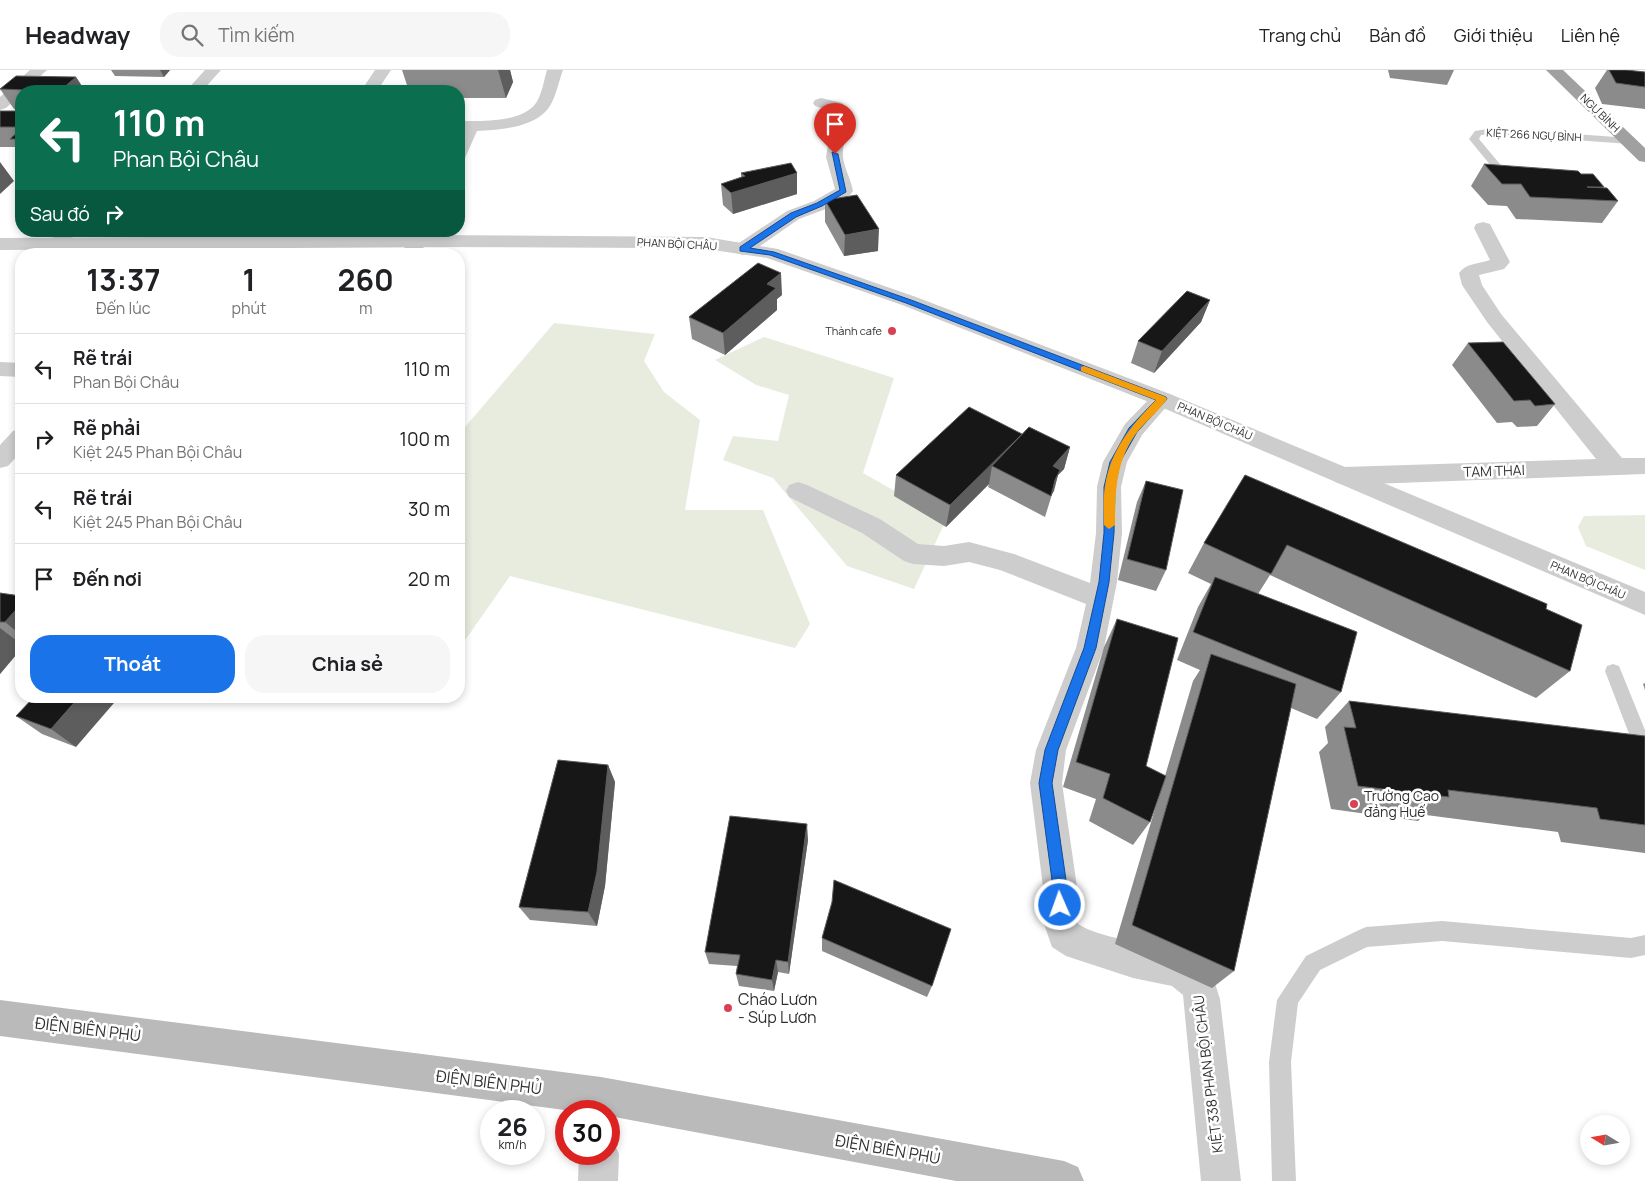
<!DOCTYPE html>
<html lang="vi">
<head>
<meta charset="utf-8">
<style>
  :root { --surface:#fff; --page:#f6f6f6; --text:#202124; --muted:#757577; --line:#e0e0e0; --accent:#1a73e8 }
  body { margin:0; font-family:Manrope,sans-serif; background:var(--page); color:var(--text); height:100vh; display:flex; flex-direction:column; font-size:19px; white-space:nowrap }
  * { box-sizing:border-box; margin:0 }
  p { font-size:16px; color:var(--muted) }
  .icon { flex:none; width:28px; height:28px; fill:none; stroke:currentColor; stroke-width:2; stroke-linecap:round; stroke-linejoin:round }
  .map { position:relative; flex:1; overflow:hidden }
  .drawer { position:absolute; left:15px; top:178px; width:450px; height:455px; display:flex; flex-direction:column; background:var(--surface); border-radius:20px; box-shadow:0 2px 8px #0003 }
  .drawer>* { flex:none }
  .banner { position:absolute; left:15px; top:15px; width:450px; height:152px; border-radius:20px; box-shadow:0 2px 8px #0003; background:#0b6e4f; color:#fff; overflow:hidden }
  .needle { width:32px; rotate:281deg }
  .tools { position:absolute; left:1580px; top:1045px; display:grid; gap:10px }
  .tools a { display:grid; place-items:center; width:50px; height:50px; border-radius:50%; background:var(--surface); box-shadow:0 2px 8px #0003; font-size:25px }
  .speed { position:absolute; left:480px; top:1030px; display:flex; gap:10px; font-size:25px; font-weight:700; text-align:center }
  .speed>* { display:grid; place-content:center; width:65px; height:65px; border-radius:50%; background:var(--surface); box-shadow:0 2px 8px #0003; line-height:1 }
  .speed small { font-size:12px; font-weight:400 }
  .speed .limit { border:8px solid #d22; background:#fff; color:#111 }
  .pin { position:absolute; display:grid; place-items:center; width:42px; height:42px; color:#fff; margin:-51px -21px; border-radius:50% 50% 50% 0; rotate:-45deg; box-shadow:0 0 5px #0007 }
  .pin .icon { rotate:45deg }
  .me { position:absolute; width:55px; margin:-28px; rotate:358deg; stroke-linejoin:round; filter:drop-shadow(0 0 4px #0008) }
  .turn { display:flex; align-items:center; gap:18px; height:105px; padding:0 15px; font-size:22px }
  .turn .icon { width:65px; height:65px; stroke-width:2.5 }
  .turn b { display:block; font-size:35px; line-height:42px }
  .then { display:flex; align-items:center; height:48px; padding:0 15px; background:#0003; gap:10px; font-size:19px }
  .eta { display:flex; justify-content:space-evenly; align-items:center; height:85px; text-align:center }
  .eta b { font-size:30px; font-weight:700; line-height:35px }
  .primary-button { display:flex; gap:10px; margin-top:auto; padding:10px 15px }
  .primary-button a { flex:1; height:58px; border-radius:20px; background:var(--accent); color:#fff; font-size:20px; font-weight:700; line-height:58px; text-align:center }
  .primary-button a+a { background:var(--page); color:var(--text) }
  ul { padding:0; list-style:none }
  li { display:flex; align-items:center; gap:15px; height:70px; padding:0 15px; border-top:1px solid var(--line) }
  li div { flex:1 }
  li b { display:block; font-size:19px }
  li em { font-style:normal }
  header { display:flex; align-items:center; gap:30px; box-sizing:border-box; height:70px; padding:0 25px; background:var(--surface); border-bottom:1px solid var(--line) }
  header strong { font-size:24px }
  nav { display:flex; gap:28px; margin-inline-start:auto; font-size:18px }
  .search { width:350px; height:45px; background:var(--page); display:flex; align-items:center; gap:12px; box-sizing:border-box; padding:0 18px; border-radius:20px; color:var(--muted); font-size:19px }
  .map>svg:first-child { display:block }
  .green { fill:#e7ecdf }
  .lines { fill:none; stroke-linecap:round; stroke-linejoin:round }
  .service { fill:#cdcdcd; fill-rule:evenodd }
  .minor { fill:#cdcdcd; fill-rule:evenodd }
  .tertiary { fill:#cdcdcd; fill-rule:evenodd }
  .secondary { fill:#bababa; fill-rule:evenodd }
  .trunk { fill:#a0a0a0; fill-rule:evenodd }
  .wall { fill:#8b8b8b }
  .shaded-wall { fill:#5d5d5d }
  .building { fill:#171717; stroke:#5d5d5d }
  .route { fill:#1a73e8; stroke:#114b97 }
  .slow { fill:#f59e0b }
  .poi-dot { fill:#d84154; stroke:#fff; stroke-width:2 }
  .labels { text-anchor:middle; stroke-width:5; stroke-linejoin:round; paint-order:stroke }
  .far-street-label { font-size:11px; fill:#303030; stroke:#fff }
  .far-poi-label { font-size:11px; fill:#303030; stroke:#fff; text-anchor:end }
  .street-label { font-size:14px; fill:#303030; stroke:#fff }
  .poi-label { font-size:14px; fill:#303030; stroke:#fff; text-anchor:start }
  .near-poi-label { font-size:16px; fill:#303030; stroke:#fff; text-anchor:start }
  .near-street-label { font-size:16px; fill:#303030; stroke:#fff }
</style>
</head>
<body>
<header>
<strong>Headway</strong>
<div class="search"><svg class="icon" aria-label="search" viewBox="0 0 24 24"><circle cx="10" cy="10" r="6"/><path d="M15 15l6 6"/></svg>Tìm kiếm</div>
<nav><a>Trang chủ</a><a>Bản đồ</a><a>Giới thiệu</a><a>Liên hệ</a></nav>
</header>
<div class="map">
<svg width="1645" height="1111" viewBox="0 0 1645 1111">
  <rect width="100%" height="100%" fill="#fff"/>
  <!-- green -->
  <g class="green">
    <path d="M554,253L655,264L644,291L664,322L700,350L685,440H763L810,554L795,578L510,506L466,569L459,568V364Z"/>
    <path d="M764,267L894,308L863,403L946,450L914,519L847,496L773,408L723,390L733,366L778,371L789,325L756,315L715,290Z"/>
    <path d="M1645,445V500L1586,476L1578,457L1584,446Z"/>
  </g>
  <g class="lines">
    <!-- service -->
    <g class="service">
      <path d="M1493,58L1629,68L1634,71L1629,74L1493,64L1481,65L1479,69L1514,111L1509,114L1505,113L1469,69L1475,61Z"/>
      <path d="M1613,594L1619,596L1621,601L1645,660V690L1639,688L1636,682L1605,601L1607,596Z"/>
      <path d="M1442,851L1631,868L1645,865V885L1631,888L1442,871L1367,877L1320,900L1298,933L1291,992L1296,1111H1272L1269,992L1277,930L1306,886L1359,860L1366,857Z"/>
    </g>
    <!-- minor -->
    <g class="minor">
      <path d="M30,0H47L24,21H21V24L6,38L0,40V27Z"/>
      <path d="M205,0H221L202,21H186Z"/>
      <path d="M375,0H391L377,21H361Z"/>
      <path d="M547,0H563C558,13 556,29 547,40C531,58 499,60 477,61L465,88L459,89V51C480,51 522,53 536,33C542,24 544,10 547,0Z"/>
      <path d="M821,28L842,33C854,51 842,67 843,87C844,98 851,109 853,121L850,125L826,139L799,149L750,183L743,185L736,183L733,179L736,175L787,141L814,131L835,119L826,87L832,52L831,41L815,36L813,33L815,30Z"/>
      <path d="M1483,152L1490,154L1492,158L1510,192L1504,199L1479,205L1482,215L1501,244L1622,388H1645V404L1344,415L1335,412L1332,406L1335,400L1344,397L1596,389L1487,252L1462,215L1459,203C1466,193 1479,194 1490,190L1474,158L1476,154Z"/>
      <path d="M58,161H77C70,172 63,183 49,179L47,175Z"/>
      <path d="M415,165L422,167L424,171L423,184H403L406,171L408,167Z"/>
      <path d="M185,167L192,169L194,173L187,184H168L178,169Z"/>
      <path d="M0,292L21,293V307L0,306Z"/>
      <path d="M1162,322L1170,324L1173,329L1142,365L1127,392L1121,417L1122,463L1117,512L1104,578L1066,680L1062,713L1077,817L1078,854C1115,877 1180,868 1208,900C1214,907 1217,920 1220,929L1241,1111H1201L1183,925L1172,916L1133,908L1066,886L1052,877L1044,854L1043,817L1030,713L1036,680L1076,578L1086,534L1000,500L969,492L944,496L913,494L904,491L862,463L789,427L786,421L789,415L798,412L807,415L880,449L918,474L944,476L969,472L1014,484L1090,513L1096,463L1097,417L1103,392L1125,354L1154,324Z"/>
      <path d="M21,359V382L8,396L0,398V375L13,361Z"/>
      <path d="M609,1068L613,1070L619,1084L618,1111H578L579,1084H609Z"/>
    </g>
    <!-- tertiary -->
    <path class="tertiary" d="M424,165L706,167L778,179L916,227L1170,324L1645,522V545L1154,334L902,235L767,188L706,179L657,178L424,177L0,180V168Z"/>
    <!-- secondary -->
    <path class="secondary" d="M0,930L601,1007L1064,1091L1078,1097L1084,1111H956L609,1046V1041H572L0,966Z"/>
    <!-- trunk -->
    <path class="trunk" d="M1546,0H1563L1645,78V92L1639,91Z"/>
  </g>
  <!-- wall -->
  <g class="wall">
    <path d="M111,0H170L164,7L115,6Z"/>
    <path d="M402,0H510L513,12L506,28H459V21H409Z"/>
    <path d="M1388,0H1454L1447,15L1390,8Z"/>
    <path d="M1607,0H1626L1645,2V39L1602,34L1595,18Z"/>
    <path d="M76,7L85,21H21V40L14,39L0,19Z"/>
    <path d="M0,41H21V86L15,77H0Z"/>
    <path d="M1484,94L1581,104L1604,117L1603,118L1618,131L1602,153L1516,149L1507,136L1488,135L1471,116Z"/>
    <path d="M741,103H797V124L733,144L723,135L721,114L741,107Z"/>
    <path d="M825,130L878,181L844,186L825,152Z"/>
    <path d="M782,225L777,229V240L725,285L692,269L689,247Z"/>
    <path d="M1210,230L1201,252L1154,303L1131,293L1138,271Z"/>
    <path d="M1468,273L1555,334L1537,356L1517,357L1512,352L1497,353L1452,295Z"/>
    <path d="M1021,366L1070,377L1064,399L1058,405L1045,447L988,417L989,414L946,457L894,426L896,405Z"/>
    <path d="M1245,405L1546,539L1570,601L1536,628L1270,505L1258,524L1341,622L1317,649L1291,638L1234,901L1212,918L1115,874L1160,722L1150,752L1133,775L1089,751L1096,729L1063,717L1104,577L1117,549L1146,696L1165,706L1193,611L1200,600L1177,590L1198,537L1211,514L1188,503L1204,473Z"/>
    <path d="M1146,411L1166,500L1156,521L1118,510L1137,432Z"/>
    <path d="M0,523L21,526V571L16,570L21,574V579L0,604Z"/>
    <path d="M1645,613V620L1643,614Z"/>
    <path d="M35,626L76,677L42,664L16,646Z"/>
    <path d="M1349,631L1645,666V783L1561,772L1558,762L1426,745L1418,751L1331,739L1319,682L1328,673L1325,657Z"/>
    <path d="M608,695L615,712L605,816L597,856L530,850L519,837Z"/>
    <path d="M808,770L789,904L778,902L774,921L739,916L736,904L737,896L709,894L705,882Z"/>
    <path d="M822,868L932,916L927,927L822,881Z"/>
  </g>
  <!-- shaded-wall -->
  <g class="shaded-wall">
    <path d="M160,0H170L164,7Z"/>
    <path d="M498,0H510L513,12L506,28Z"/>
    <path d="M76,7L85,21H63L62,19Z"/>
    <path d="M0,92L14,111L0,124Z"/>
    <path d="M797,103V124L733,144L731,123Z"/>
    <path d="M879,159L878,181L844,186L845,165Z"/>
    <path d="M781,203L782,225L777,229V240L725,285L723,263L767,214Z"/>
    <path d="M1210,230L1201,252L1154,303L1162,281Z"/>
    <path d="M1022,364L1016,385L992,396L989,414L946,457L950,435Z"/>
    <path d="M1070,377L1064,399L1058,405L1054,421L1051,426L1053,396Z"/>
    <path d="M21,534V565L5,552Z"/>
    <path d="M0,558L21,574V579L0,604Z"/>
    <path d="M80,626H120L76,677L51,659Z"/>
    <path d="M608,695L615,712L605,816L597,856L588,842Z"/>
    <path d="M807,754L808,770L789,904L788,892Z"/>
    <path d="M776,890L778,902L774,921L772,910Z"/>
  </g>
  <!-- building -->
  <g class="building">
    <path d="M1609,0H1626L1645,2V17L1616,13Z"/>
    <path d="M16,6L76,7L62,19H52L49,21L0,19Z"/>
    <path d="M0,41H21V55L20,57H0Z"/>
    <path d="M21,59V69H10Z"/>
    <path d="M791,93L797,103L731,123L721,114L745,106L741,103Z"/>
    <path d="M1484,94L1578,101L1581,104H1593L1604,117H1587L1607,118L1618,131L1530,127L1521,114H1502Z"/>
    <path d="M857,125L879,159L845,165L825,130Z"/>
    <path d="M758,193L781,203L767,214L776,218L723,263L689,247Z"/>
    <path d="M1187,221L1210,230L1162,281L1138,271Z"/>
    <path d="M1503,272L1555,334L1535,336L1530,330L1514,331L1468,273Z"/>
    <path d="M969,337L1022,364L950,435L896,405Z"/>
    <path d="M1029,357L1070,377L1053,396L1060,400L1055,410L1051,426L992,396Z"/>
    <path d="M1245,405L1547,534L1546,539L1582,555L1570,601L1287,475L1271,504L1204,473Z"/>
    <path d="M1146,411L1183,420L1166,500L1127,489Z"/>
    <path d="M1215,507L1357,562L1341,622L1193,562Z"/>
    <path d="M0,523L21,526V534L5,552H0Z"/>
    <path d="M1117,549L1178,568L1146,696L1166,706L1150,752L1103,728L1110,704L1076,692Z"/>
    <path d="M1211,584L1296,614L1234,901L1132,855Z"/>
    <path d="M35,626H80L51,659L16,646Z"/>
    <path d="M1349,631L1645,666V755L1600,749L1597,738L1448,720L1449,727L1358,716L1344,657L1356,658Z"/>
    <path d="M558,690L608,695L597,802L588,842L519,837Z"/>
    <path d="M730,746L807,754L788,892L776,890L772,910L736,904L740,885L705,882Z"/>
    <path d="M834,810L951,859L932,916L822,868L832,832Z"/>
  </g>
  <!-- route -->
  <path class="route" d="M832,82L838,84L846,122L822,136L796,147L750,178L774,182L911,230L1166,327L1167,329L1137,362L1120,392L1115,417L1114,463L1109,512L1096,578L1058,680L1052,713L1067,817V835L1065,840L1060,842L1056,840L1039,713L1045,680L1084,578L1099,512L1104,463V417L1110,392L1129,358L1156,330L906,233L770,185L740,181V177L791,143L817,133L840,120Z"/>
  <!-- slow -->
  <path class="slow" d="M1084,296L1166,327L1167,329C1159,341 1147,350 1138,361C1116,389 1115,421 1115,455L1109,459L1104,455C1104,442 1103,428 1105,416C1111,379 1131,356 1156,330L1081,301V297Z"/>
  <!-- markers -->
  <g class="poi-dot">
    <circle cx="892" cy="261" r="5"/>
    <circle cx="1354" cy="734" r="5"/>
    <circle cx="728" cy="938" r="5"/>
  </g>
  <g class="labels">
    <!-- far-street labels -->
    <g class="far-street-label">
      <text transform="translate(1600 43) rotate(44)" y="4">NGỰ BÌNH</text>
      <text transform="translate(1534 65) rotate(3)" y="4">KIỆT 266 NGỰ BÌNH</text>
      <text transform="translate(677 174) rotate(3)" y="4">PHAN BỘI CHÂU</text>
      <text transform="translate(1215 351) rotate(23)" y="4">PHAN BỘI CHÂU</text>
      <text transform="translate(1588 510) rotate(23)" y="4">PHAN BỘI CHÂU</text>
    </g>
    <!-- far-poi labels -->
    <g class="far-poi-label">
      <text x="882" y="265">Thành cafe</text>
    </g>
    <!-- street labels -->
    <g class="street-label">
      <text transform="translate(1494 401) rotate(-2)" y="5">TAM THAI</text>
      <text transform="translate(1208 1004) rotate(-97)" y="5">KIỆT 338 PHAN BỘI CHÂU</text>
    </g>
    <!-- poi labels -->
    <g class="poi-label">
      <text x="1364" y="731">Trường Cao<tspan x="1364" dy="16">đẳng Huế</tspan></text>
    </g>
    <!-- near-poi labels -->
    <g class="near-poi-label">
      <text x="738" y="935">Cháo Lươn<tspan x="738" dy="18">- Súp Lươn</tspan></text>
    </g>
    <!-- near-street labels -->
    <g class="near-street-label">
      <text transform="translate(88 959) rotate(7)" y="6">ĐIỆN BIÊN PHỦ</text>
      <text transform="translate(489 1012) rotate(7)" y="6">ĐIỆN BIÊN PHỦ</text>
      <text transform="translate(888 1079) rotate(10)" y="6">ĐIỆN BIÊN PHỦ</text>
    </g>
  </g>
</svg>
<div class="tools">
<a><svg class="needle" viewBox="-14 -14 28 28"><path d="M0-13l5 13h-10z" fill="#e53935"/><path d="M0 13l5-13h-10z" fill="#757577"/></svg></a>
</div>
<div class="speed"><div>26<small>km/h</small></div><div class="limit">30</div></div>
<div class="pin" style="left:835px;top:84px;background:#d93025"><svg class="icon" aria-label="arrive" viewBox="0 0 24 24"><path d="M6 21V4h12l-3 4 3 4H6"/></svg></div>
<svg class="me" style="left:1060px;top:835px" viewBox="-20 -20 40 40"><circle r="17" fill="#1a73e8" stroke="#fff" stroke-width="3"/><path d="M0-11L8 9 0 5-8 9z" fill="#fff"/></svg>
<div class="banner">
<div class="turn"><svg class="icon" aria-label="left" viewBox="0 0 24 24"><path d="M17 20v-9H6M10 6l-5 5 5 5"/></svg><div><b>110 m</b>Phan Bội Châu</div></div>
<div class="then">Sau đó<svg class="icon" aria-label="right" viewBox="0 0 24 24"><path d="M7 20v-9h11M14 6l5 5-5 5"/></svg></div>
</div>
<section class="drawer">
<div class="eta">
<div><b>13:37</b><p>Đến lúc</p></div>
<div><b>1</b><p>phút</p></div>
<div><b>260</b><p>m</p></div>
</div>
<ul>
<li><svg class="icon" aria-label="left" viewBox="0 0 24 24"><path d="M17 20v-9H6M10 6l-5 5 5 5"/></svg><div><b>Rẽ trái</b><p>Phan Bội Châu</p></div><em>110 m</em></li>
<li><svg class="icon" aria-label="right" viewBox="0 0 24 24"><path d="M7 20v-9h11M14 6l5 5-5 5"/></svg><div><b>Rẽ phải</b><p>Kiệt 245 Phan Bội Châu</p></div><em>100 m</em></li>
<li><svg class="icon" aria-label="left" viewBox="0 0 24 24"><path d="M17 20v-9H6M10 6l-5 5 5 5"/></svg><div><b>Rẽ trái</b><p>Kiệt 245 Phan Bội Châu</p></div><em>30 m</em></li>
<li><svg class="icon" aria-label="arrive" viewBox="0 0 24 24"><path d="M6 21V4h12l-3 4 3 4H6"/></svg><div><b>Đến nơi</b></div><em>20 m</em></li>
</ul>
<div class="primary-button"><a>Thoát</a><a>Chia sẻ</a></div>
</section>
</div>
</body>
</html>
